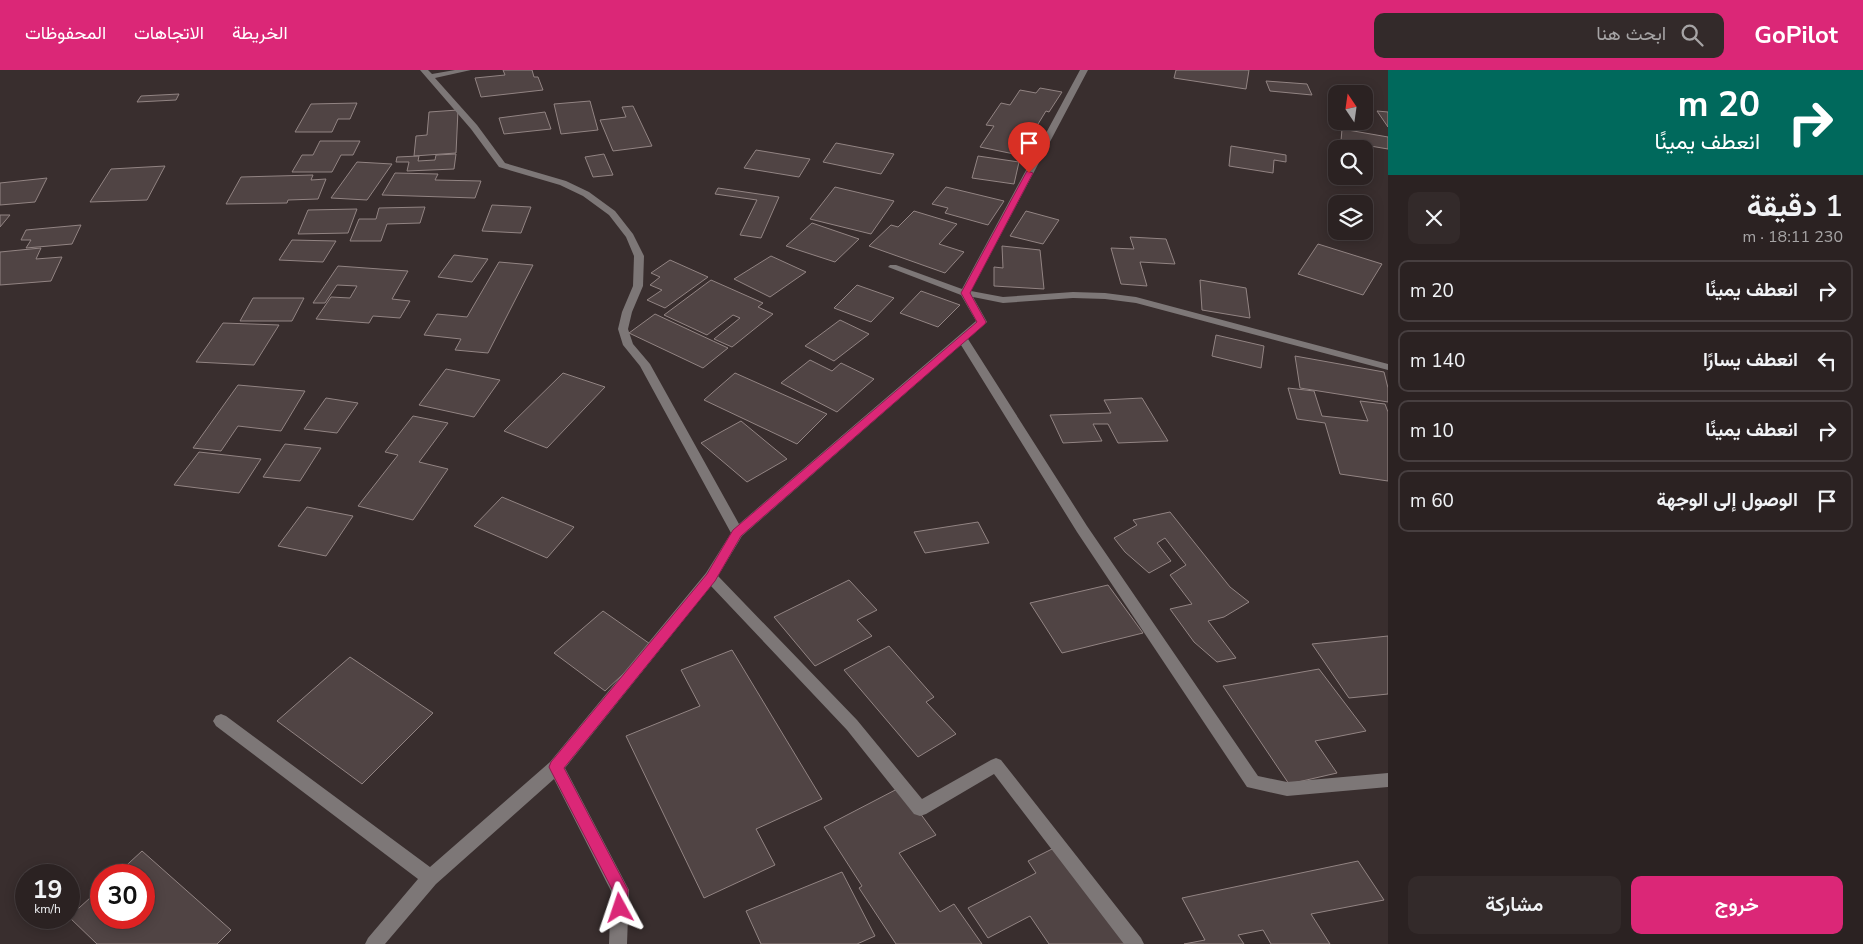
<!DOCTYPE html>
<html lang="ar">
<head>
<meta charset="utf-8">
<style>
  :root { --surface:#2b2222; --page:#332a2a; --text:#f1f3f6; --muted:#a6a4a5; --line:#473f40; --accent:#db2777 }
  body { margin:0; font-family:"Nunito Sans",Vazirmatn,sans-serif; background:var(--page); color:var(--text); direction:rtl; height:100vh; display:flex; flex-direction:column; font-size:19px; white-space:nowrap }
  * { box-sizing:border-box; margin:0 }
  p { font-size:16px; color:var(--muted) }
  .icon { flex:none; width:28px; height:28px; fill:none; stroke:currentColor; stroke-width:2; stroke-linecap:round; stroke-linejoin:round }
  .map { position:relative; flex:1; overflow:hidden; direction:ltr }
  .sheet { display:flex; flex-direction:column; background:var(--surface); width:475px }
  .sheet>* { flex:none }
  .banner { background:#00695c; color:#fff; overflow:hidden }
  .needle { width:32px; rotate:347deg }
  .fabs { position:absolute; left:1328px; top:15px; display:grid; gap:10px }
  .fabs a { display:grid; place-items:center; width:45px; height:45px; border-radius:10px; background:var(--surface); box-shadow:0 2px 12px #0003,0 0 0 1px var(--line); font-size:25px }
  .speed { position:absolute; left:15px; top:794px; display:flex; gap:10px; font-size:25px; font-weight:700; text-align:center }
  .speed>* { display:grid; place-content:center; width:65px; height:65px; border-radius:50%; background:var(--surface); box-shadow:0 2px 12px #0003,0 0 0 1px var(--line); line-height:1 }
  .speed small { font-size:12px; font-weight:400 }
  .speed .limit { border:8px solid #d22; background:#fff; color:#111 }
  .pin { position:absolute; display:grid; place-items:center; width:42px; height:42px; color:#fff; margin:-51px -21px; border-radius:50% 50% 50% 0; rotate:-45deg; box-shadow:0 0 5px #0007 }
  .pin .icon { rotate:45deg }
  .me { position:absolute; width:55px; margin:-28px; rotate:355deg; stroke-linejoin:round; filter:drop-shadow(0 0 4px #0008) }
  .turn { display:flex; align-items:center; gap:18px; height:105px; padding:0 20px; font-size:22px }
  .turn .icon { width:65px; height:65px; stroke-width:2.5 }
  .turn b { display:block; font-size:35px; line-height:42px }
  .round { display:grid; place-items:center; flex:none; width:52px; height:52px; border-radius:10px; background:var(--page) }
  .headline { display:flex; align-items:center; justify-content:space-between; height:85px; padding:0 20px }
  h1 { font-size:30px; font-weight:600; line-height:38px }
  .primary-button { display:flex; gap:10px; margin-top:auto; padding:10px 20px }
  .primary-button a { flex:1; height:58px; border-radius:10px; background:var(--accent); color:#fff; font-size:20px; font-weight:600; line-height:58px; text-align:center }
  .primary-button a+a { background:var(--page); color:var(--text) }
  ul { padding:0; list-style:none }
  li { display:flex; align-items:center; gap:15px; height:62px; margin:0 10px 8px; padding:0 10px; border:2px solid var(--line); border-radius:10px }
  li div { flex:1 }
  li b { display:block; font-size:19px }
  li em { font-style:normal }
  header { display:flex; align-items:center; gap:30px; box-sizing:border-box; height:70px; padding:0 25px; background:var(--accent); color:#fff }
  header strong { font-size:24px }
  nav { display:flex; gap:28px; margin-inline-start:auto; font-size:18px }
  .search { width:350px; height:45px; background:var(--page); display:flex; align-items:center; gap:12px; box-sizing:border-box; padding:0 18px; border-radius:10px; color:var(--muted); font-size:19px }
  main { display:flex; flex:1; min-height:0 }
  .map>svg:first-child { display:block }
  .building { fill:#504444; stroke:#928483 }
  .lines { fill:none; stroke-linecap:round; stroke-linejoin:round }
  .minor { fill:#7d7777; fill-rule:evenodd }
  .route { fill:#db2777; stroke:#8e194d }
</style>
</head>
<body>
<header>
<strong>GoPilot</strong>
<div class="search"><svg class="icon" aria-label="search" viewBox="0 0 24 24"><circle cx="10" cy="10" r="6"/><path d="M15 15l6 6"/></svg>ابحث هنا</div>
<nav><a>الخريطة</a><a>الاتجاهات</a><a>المحفوظات</a></nav>
</header>
<main>
<section class="sheet">
<div class="banner">
<div class="turn"><svg class="icon" aria-label="right" viewBox="0 0 24 24"><path d="M7 20v-9h11M14 6l5 5-5 5"/></svg><div><b>20 m</b>انعطف يمينًا</div></div>
</div>
<div class="headline"><div><h1>1 دقيقة</h1><p>230 m · 18:11</p></div><a class="round"><svg class="icon" aria-label="close" viewBox="0 0 24 24"><path d="M6 6l12 12M18 6L6 18"/></svg></a></div>
<ul>
<li><svg class="icon" aria-label="right" viewBox="0 0 24 24"><path d="M7 20v-9h11M14 6l5 5-5 5"/></svg><div><b>انعطف يمينًا</b></div><em>20 m</em></li>
<li><svg class="icon" aria-label="left" viewBox="0 0 24 24"><path d="M17 20v-9H6M10 6l-5 5 5 5"/></svg><div><b>انعطف يسارًا</b></div><em>140 m</em></li>
<li><svg class="icon" aria-label="right" viewBox="0 0 24 24"><path d="M7 20v-9h11M14 6l5 5-5 5"/></svg><div><b>انعطف يمينًا</b></div><em>10 m</em></li>
<li><svg class="icon" aria-label="arrive" viewBox="0 0 24 24"><path d="M6 21V4h12l-3 4 3 4H6"/></svg><div><b>الوصول إلى الوجهة</b></div><em>60 m</em></li>
</ul>
<div class="primary-button"><a>خروج</a><a>مشاركة</a></div>
</section>
<div class="map">
<svg width="1388" height="874" viewBox="0 0 1388 874">
  <rect width="100%" height="100%" fill="#392e2e"/>
  <!-- building -->
  <g class="building">
    <path d="M503,0H532L534,7H538L543,20L481,27L475,8L505,5Z"/>
    <path d="M1176,0H1249L1246,19L1174,8Z"/>
    <path d="M1266,11L1307,14L1312,25L1270,21Z"/>
    <path d="M1040,18L1062,22L1049,42L1046,41L1019,85L980,77L994,56L986,55L1001,33L1010,35L1020,20L1036,23Z"/>
    <path d="M179,24L176,30L137,32L141,26Z"/>
    <path d="M590,31L598,60L561,64L554,34Z"/>
    <path d="M357,33L350,49H338L332,62H295L311,34Z"/>
    <path d="M633,36L652,76L613,81L600,50L626,47L622,37Z"/>
    <path d="M458,40L456,83L414,86L416,66L427,65L429,42Z"/>
    <path d="M1377,41L1388,42V57Z"/>
    <path d="M545,42L551,59L504,64L499,48Z"/>
    <path d="M1342,59L1388,67V79L1341,71Z"/>
    <path d="M320,71H360L353,85H341L332,102H292L302,85H313Z"/>
    <path d="M836,73L894,84L881,104L823,92Z"/>
    <path d="M1231,76L1286,85V92L1274,90L1273,103L1229,96Z"/>
    <path d="M756,80L810,89L799,107L744,98Z"/>
    <path d="M456,84L454,99L407,101L409,92H396L397,87L419,86L418,91L435,90L436,85Z"/>
    <path d="M604,84L613,105L593,107L585,87Z"/>
    <path d="M978,86L1019,92L1014,114L972,108Z"/>
    <path d="M357,92L392,94L367,130L331,128Z"/>
    <path d="M165,96L147,130L90,132L111,99Z"/>
    <path d="M395,103L438,104L435,110L481,111L475,128L382,125Z"/>
    <path d="M313,105L311,110L326,109L318,129L288,130L287,133L226,134L241,107Z"/>
    <path d="M47,108L35,132L0,135V113Z"/>
    <path d="M835,117L894,131L871,164L810,149Z"/>
    <path d="M946,117L1004,131L988,155L945,143L948,138L932,134Z"/>
    <path d="M718,118L779,127L761,168L740,165L757,130L715,124Z"/>
    <path d="M492,135L531,137L521,163L482,161Z"/>
    <path d="M425,137L420,153L387,154L381,171H350L359,149H376L379,138Z"/>
    <path d="M357,139L348,163L298,164L308,140Z"/>
    <path d="M914,141L957,154L939,174L964,182L945,203L869,176L891,155L898,157Z"/>
    <path d="M1026,141L1059,150L1043,174L1010,166Z"/>
    <path d="M0,145H10L0,157Z"/>
    <path d="M812,153L859,169L835,192L786,176Z"/>
    <path d="M81,155L72,174L26,178L31,170H21L26,160Z"/>
    <path d="M1130,167L1166,169L1175,194L1140,192L1147,216L1121,214L1111,178L1134,179Z"/>
    <path d="M292,170L336,171L323,192L279,190Z"/>
    <path d="M1318,174L1382,194L1363,225L1298,204Z"/>
    <path d="M1002,176L1040,180L1044,219L994,216V197L1003,198Z"/>
    <path d="M41,178L36,189L62,187L51,211L0,215V182Z"/>
    <path d="M454,185L488,189L472,212L438,207Z"/>
    <path d="M771,186L806,202L770,227L734,209Z"/>
    <path d="M670,190L708,207L665,238L647,230L662,220L650,215L660,207L651,203Z"/>
    <path d="M499,192L533,195L488,283L455,280L461,269L424,265L437,244L467,247Z"/>
    <path d="M338,196L408,201L392,229L410,231L400,248L373,246L369,253L316,249L331,227L350,228L357,216L337,215L325,233H313Z"/>
    <path d="M711,210L763,233L758,237L773,244L732,277L714,269L740,248L733,245L707,265L664,245Z"/>
    <path d="M1200,210L1246,218L1250,248L1202,240Z"/>
    <path d="M857,215L894,228L871,252L834,238Z"/>
    <path d="M921,221L960,235L938,257L900,243Z"/>
    <path d="M253,228H304L292,251H240Z"/>
    <path d="M655,244L728,278L703,298L629,263Z"/>
    <path d="M840,250L869,264L834,291L805,276Z"/>
    <path d="M223,253L279,255L254,295L196,292Z"/>
    <path d="M1216,265L1264,276L1261,298L1212,286Z"/>
    <path d="M1295,286L1384,302L1388,318V332L1300,318Z"/>
    <path d="M810,290L832,301L841,293L874,309L837,342L781,313Z"/>
    <path d="M446,299L500,310L474,347L419,335Z"/>
    <path d="M563,303L605,317L547,378L504,361Z"/>
    <path d="M735,303L827,344L797,374L704,330Z"/>
    <path d="M238,315L305,321L281,361L238,356L221,381L193,378Z"/>
    <path d="M1288,318L1314,321L1322,346L1368,351L1360,331L1385,334L1388,342V411L1340,404L1325,353L1297,349Z"/>
    <path d="M326,328L358,333L337,363L304,359Z"/>
    <path d="M1142,328L1168,371L1118,373L1108,354H1093L1102,371L1063,373L1050,345L1111,343L1104,330Z"/>
    <path d="M413,346L448,353L419,392L448,399L413,450L358,436L398,385L385,382Z"/>
    <path d="M741,351L787,389L747,412L701,373Z"/>
    <path d="M285,374L321,378L300,411L263,407Z"/>
    <path d="M199,382L261,389L239,423L174,415Z"/>
    <path d="M502,427L574,457L547,488L474,456Z"/>
    <path d="M307,437L353,446L326,486L278,476Z"/>
    <path d="M1170,442L1230,517L1249,532L1224,547L1208,551L1236,588L1217,592L1194,572L1170,539L1192,534L1170,505L1186,495L1165,468L1157,473L1171,491L1149,503L1125,482L1114,468L1137,455L1133,450Z"/>
    <path d="M978,452L989,473L925,483L914,462Z"/>
    <path d="M849,510L877,540L857,550L872,566L815,596L774,547Z"/>
    <path d="M1108,515L1143,563L1062,583L1030,533Z"/>
    <path d="M603,541L653,576L605,621L554,583Z"/>
    <path d="M1388,566V624L1349,628L1312,574Z"/>
    <path d="M889,576L934,627L926,632L956,664L918,687L844,600Z"/>
    <path d="M732,580L822,729L756,759L775,795L704,828L626,666L700,636L681,600Z"/>
    <path d="M350,587L433,643L362,714L277,651Z"/>
    <path d="M1319,599L1366,661L1315,671L1337,703L1289,714L1223,616Z"/>
    <path d="M901,717L936,765L899,783L940,842L954,834L982,874H896L859,818L862,816L824,757Z"/>
    <path d="M1054,778L1126,874H1049L1030,846L988,868L968,838L1036,803L1028,791Z"/>
    <path d="M142,781L231,860L217,874H97L69,847L101,818V848H144V805H116Z"/>
    <path d="M1358,791L1384,830L1311,844L1330,874H1271L1263,860L1238,865L1244,874H1184L1205,870L1182,828Z"/>
    <path d="M842,802L875,866L857,874H761L746,841Z"/>
  </g>
  <g class="lines">
    <!-- minor -->
    <path class="minor" d="M420,0H428L432,4L455,0H471L435,8L477,55L505,93L566,111L589,122L615,141L633,164L644,186L643,216L632,242L628,259L633,274L650,294L739,454L976,251L961,225L888,197L890,195H896L962,219L1080,0H1088L971,221L1003,227L1073,222L1105,223L1136,227L1388,294V300L1136,233L1105,229L1073,228L1003,233L973,227L987,252L968,269L1087,456L1258,706L1287,712L1388,703V717L1287,726L1247,717L1077,462L961,275L742,466L718,506L857,650L922,729L991,690L996,688L1001,690L1141,868L1144,874H1124L994,704L926,744L920,746L914,744L847,660L711,516L565,698L629,820L627,874H609L611,821L554,709L436,814L385,874H365L368,868L418,809L216,656L213,651L216,646L221,644L226,646L430,797L550,692L706,503L731,463L640,296L623,275L618,259L622,242L633,216L634,186L626,167L609,145L583,126L560,115L499,97L471,59Z"/>
  </g>
  <!-- route -->
  <path class="route" d="M1027,101L1033,103L970,223L986,252L985,254L741,466L715,511L564,698L628,820L627,838L625,843L620,846L614,843L612,838L613,821L551,701L549,697L551,692L707,504L733,460L977,252L961,223Z"/>
</svg>
<div class="fabs">
<a><svg class="needle" viewBox="-14 -14 28 28"><path d="M0-13l5 13h-10z" fill="#e53935"/><path d="M0 13l5-13h-10z" fill="#a6a4a5"/></svg></a>
<a><svg class="icon" aria-label="search" viewBox="0 0 24 24"><circle cx="10" cy="10" r="6"/><path d="M15 15l6 6"/></svg></a>
<a><svg class="icon" aria-label="layers" viewBox="0 0 24 24"><path d="M12 4l9 5-9 5-9-5zM3 14l9 5 9-5"/></svg></a>
</div>
<div class="speed"><div>19<small>km/h</small></div><div class="limit">30</div></div>
<div class="pin" style="left:1029px;top:103px;background:#d93025"><svg class="icon" aria-label="arrive" viewBox="0 0 24 24"><path d="M6 21V4h12l-3 4 3 4H6"/></svg></div>
<svg class="me" style="left:620px;top:838px" viewBox="-20 -20 40 40"><path d="M0-17L14 15 0 8-14 15z" fill="#db2777" stroke="#fff" stroke-width="4"/></svg>
</div>
</main>
</body>
</html>
